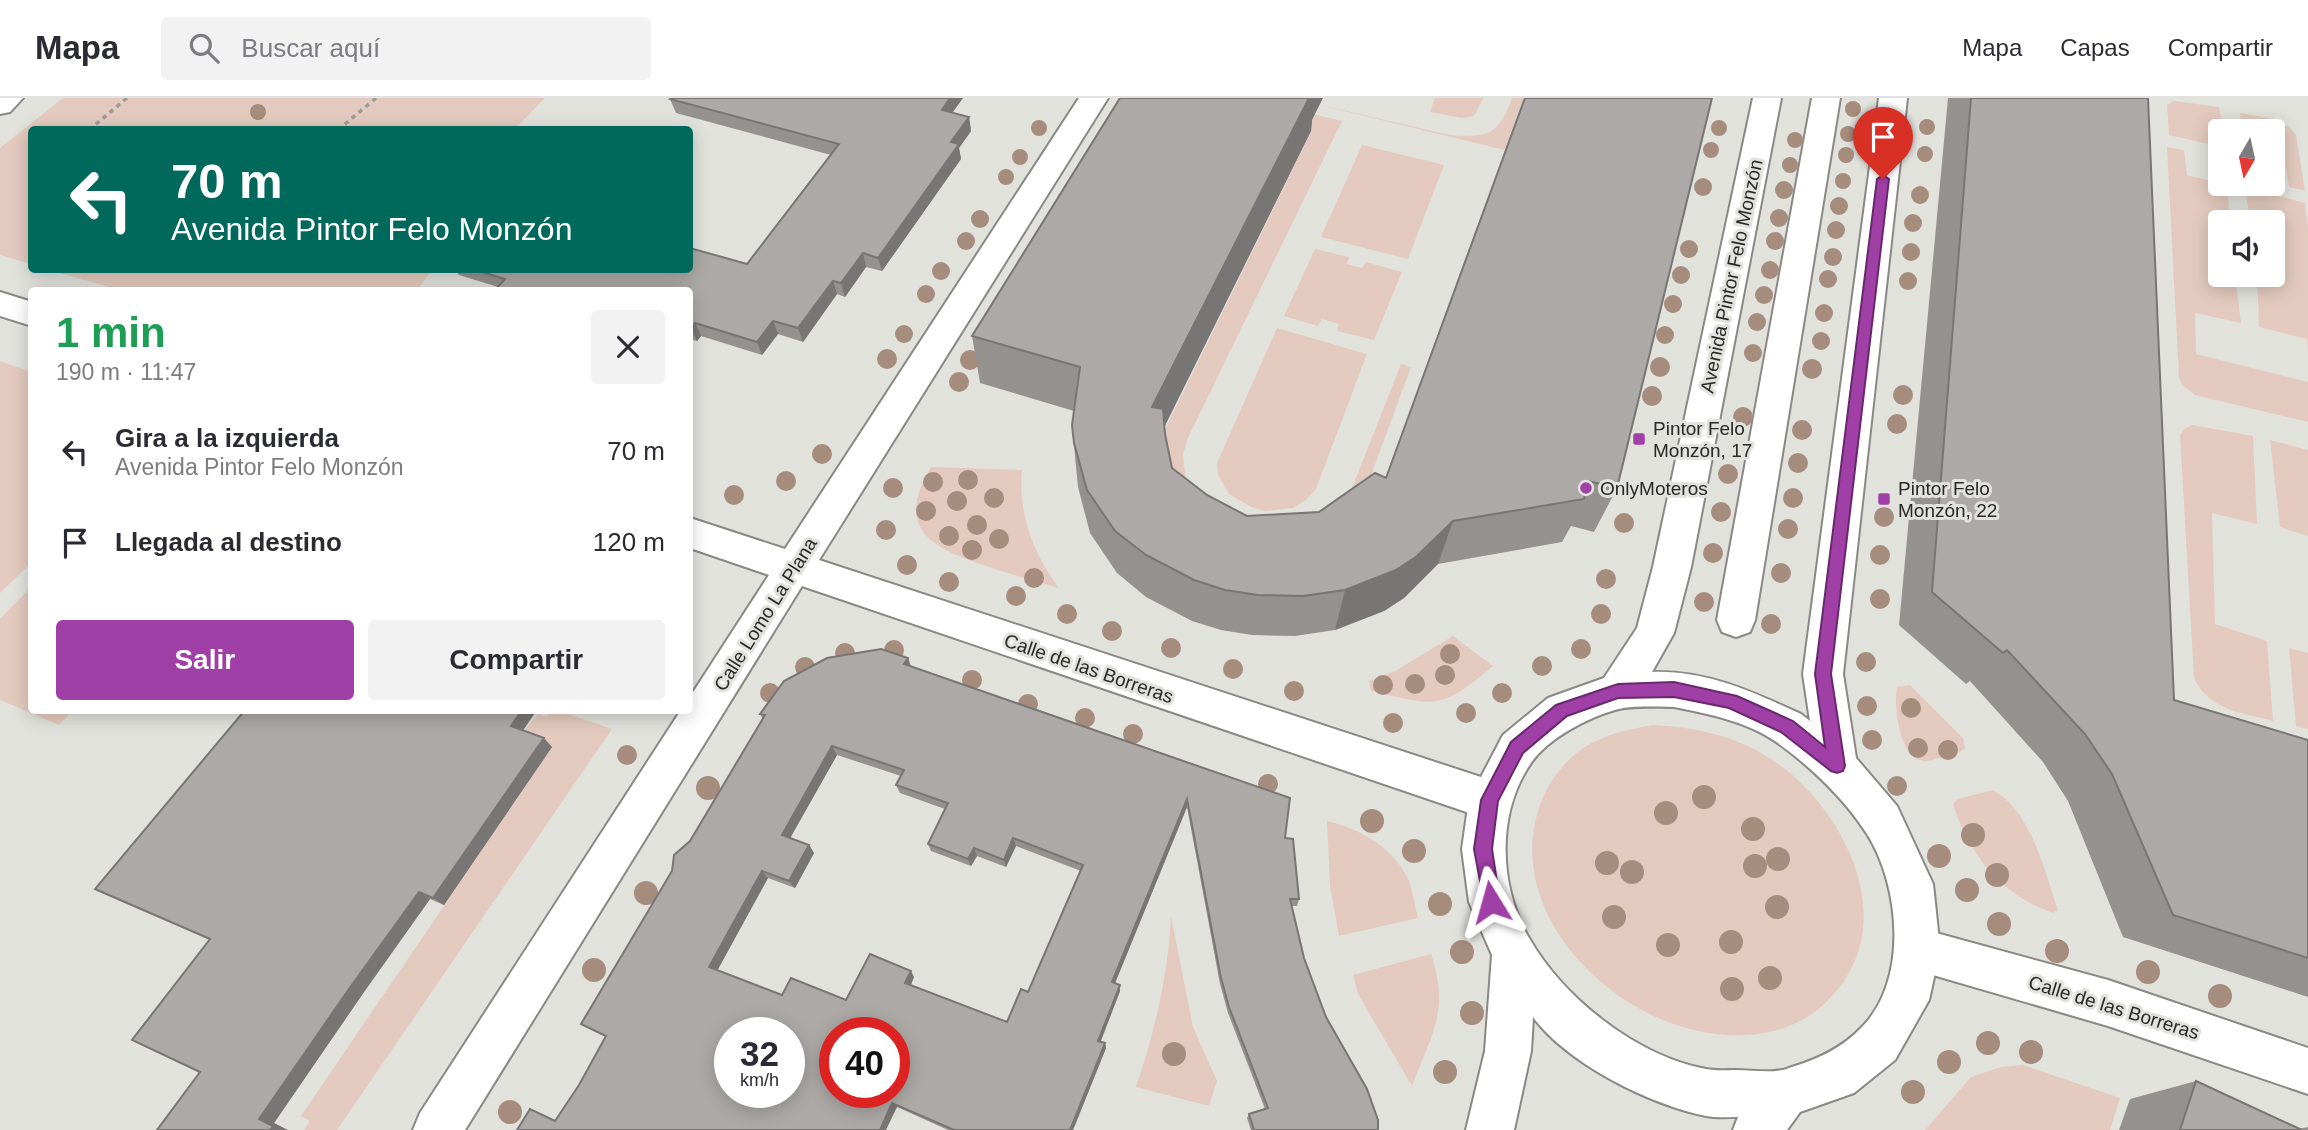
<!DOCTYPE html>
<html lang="es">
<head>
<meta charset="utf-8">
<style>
  :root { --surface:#fff; --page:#f2f2f3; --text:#2b2b33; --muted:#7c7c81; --line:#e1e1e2; --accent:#a03fa6 }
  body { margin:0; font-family:Arial,sans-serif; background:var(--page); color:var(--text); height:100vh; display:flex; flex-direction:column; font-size:26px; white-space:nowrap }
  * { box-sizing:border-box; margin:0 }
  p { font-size:23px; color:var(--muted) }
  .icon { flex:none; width:38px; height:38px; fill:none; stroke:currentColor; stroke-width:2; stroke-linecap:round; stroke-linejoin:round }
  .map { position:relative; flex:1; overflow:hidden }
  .drawer { position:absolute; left:28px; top:189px; width:665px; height:427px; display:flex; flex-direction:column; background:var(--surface); border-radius:7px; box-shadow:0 4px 18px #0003 }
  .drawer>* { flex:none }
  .guide { position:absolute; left:28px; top:28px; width:665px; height:147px; border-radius:7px; box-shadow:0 4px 18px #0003; background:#00695c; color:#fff; overflow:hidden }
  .needle { width:46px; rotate:189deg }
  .controls { position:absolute; left:2208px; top:21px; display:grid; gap:14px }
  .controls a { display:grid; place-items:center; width:77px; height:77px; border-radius:7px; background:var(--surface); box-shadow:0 4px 18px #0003; font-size:35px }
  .speed { position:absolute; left:714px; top:919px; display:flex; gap:14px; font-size:35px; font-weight:700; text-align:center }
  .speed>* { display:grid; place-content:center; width:91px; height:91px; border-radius:50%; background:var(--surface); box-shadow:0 4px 18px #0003; line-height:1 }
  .speed small { font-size:18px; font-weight:400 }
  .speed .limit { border:10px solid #d22; background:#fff; color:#111 }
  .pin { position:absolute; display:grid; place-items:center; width:60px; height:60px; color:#fff; margin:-72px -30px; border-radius:50% 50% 50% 0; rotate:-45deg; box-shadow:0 0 7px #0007 }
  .pin .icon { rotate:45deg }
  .me { position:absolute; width:77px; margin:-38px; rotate:352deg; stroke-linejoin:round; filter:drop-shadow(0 0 5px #0008) }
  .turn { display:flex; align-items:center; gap:24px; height:147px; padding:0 28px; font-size:32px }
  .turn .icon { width:91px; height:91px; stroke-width:2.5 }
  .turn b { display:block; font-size:49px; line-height:60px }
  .round { display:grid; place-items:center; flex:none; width:74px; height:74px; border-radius:7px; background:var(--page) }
  .overview { display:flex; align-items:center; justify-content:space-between; height:119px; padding:0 28px }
  h1 { font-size:42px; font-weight:600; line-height:52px; color:#1e9e55 }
  .action { display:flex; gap:14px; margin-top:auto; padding:14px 28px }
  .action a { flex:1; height:80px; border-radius:7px; background:var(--accent); color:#fff; font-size:28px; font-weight:600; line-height:80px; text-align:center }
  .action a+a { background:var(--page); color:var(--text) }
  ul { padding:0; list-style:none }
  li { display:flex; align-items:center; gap:21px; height:91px; padding:0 28px }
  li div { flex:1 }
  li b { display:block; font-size:26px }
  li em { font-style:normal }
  header { display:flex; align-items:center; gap:42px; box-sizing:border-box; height:98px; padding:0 35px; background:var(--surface); border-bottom:2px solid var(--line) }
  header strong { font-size:33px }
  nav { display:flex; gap:38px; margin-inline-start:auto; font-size:24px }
  .search { width:490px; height:63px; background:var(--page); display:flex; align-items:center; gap:18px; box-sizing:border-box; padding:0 24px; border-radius:7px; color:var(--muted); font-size:26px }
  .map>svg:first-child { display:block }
  .green { fill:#e4cabe }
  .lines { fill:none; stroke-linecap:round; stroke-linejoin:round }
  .street-casing { stroke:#898884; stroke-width:4 }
  .secondary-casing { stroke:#898884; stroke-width:4 }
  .path { stroke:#9c9c98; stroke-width:3.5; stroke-dasharray:4.5 4.5; stroke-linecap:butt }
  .street { fill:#fff; fill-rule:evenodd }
  .secondary { fill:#fff; fill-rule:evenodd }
  .tree { fill:#a68c7d }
  .wall { fill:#94918f; fill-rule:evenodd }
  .shaded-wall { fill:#787674 }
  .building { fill:#aca9a6; stroke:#787674; stroke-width:2; fill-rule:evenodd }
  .route { fill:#a03fa6; stroke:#68296c; stroke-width:2 }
  .poi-dot { fill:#a03fa6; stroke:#e2e2dd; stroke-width:2.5 }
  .labels { text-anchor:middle; stroke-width:6; stroke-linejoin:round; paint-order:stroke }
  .street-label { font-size:19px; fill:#282827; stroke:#e2e2dd }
  .poi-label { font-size:19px; fill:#282827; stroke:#e2e2dd; text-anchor:start }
</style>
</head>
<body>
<header>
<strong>Mapa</strong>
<div class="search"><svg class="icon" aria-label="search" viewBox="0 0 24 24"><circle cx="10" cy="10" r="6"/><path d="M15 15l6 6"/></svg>Buscar aquí</div>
<nav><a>Mapa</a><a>Capas</a><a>Compartir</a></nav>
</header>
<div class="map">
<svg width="2308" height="1032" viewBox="0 0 2308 1032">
  <rect width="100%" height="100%" fill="#e2e2dd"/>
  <!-- green -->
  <g class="green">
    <path d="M63,0H545L515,31L32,32L31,166L0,157V50Z"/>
    <path d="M1291,0L1449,37C1488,40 1499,37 1512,0H1529L1677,94Z"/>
    <path d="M1435,0H1483L1474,18L1461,20L1430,14Z"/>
    <path d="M2174,3L2219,9L2223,33L2221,49L2169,37L2167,7Z"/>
    <path d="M1296,12L1342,23L1188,340L1183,356L1187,393L1154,354L1311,34Z"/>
    <path d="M2240,15C2261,19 2283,19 2296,37L2305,93L2289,89L2286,70L2273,60V33H2242Z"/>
    <path d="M1362,47L1444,67L1408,161L1321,139Z"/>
    <path d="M2167,49L2184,52L2187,77L2227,87L2230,124H2221V134L2211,133L2215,165L2221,167V177H2235L2241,225L2195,215L2196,256L2308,284V324L2195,297L2182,287L2179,280Z"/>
    <path d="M2245,89L2305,105L2308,130V253L2307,241L2259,229L2257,177L2275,178L2273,124H2250Z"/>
    <path d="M1315,151L1349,159L1347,166L1362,170L1366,164L1402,174L1374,242L1337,233L1339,226L1322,221L1318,228L1284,218Z"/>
    <path d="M49,172H432L417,192H120Z"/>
    <path d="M1277,230L1367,256L1316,391L1306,402L1293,410L1264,413L1251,409L1229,396L1218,377L1217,365Z"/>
    <path d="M0,263L31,274L32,464L0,495Z"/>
    <path d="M1401,266L1411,269L1369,383L1346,405Z"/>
    <path d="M2192,327L2253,338L2257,426L2212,415L2215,526L2267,543L2273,623C2241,614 2210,613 2194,580L2180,337L2184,331Z"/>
    <path d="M2270,342L2308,352V438L2280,429Z"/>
    <path d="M931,369L1022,372C1018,416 1033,455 1059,490C1035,483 1010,476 986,468C931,450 894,431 931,369Z"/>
    <path d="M31,489L32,612L72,613L59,627L0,602V521Z"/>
    <path d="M1453,538L1493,568C1440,613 1436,608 1371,593L1369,583L1395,573Z"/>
    <path d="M2289,550L2308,555V631L2296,628Z"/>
    <path d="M1910,587L1963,640L1965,650C1958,657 1949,658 1940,660C1935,661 1928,664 1923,663C1898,658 1894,609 1897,589Z"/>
    <path d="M550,613H559L612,631L337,1032H304L310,1023L301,1018L552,649L520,637L538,616L547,619Z"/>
    <path d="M1652,627C1698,629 1742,639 1781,668C1846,716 1897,821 1837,892C1826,906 1812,918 1796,925C1767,939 1734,940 1703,934C1605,916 1501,810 1541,704C1551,679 1571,654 1596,643C1614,634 1632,631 1652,627Z"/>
    <path d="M1993,692C2032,714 2044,772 2058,812L2053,815C2001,797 1970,758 1953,706L1957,701Z"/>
    <path d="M1327,723C1360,731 1394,749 1409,783C1413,794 1415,808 1418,820L1339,838L1330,788Z"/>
    <path d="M1171,818L1193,929L1217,983L1209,1008L1136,989C1155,933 1168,877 1171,818Z"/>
    <path d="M1431,856C1450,913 1432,935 1412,988L1358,896L1353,877Z"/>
    <path d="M2023,967L2120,1000L2110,1032H1925L1971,979L2001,969Z"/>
  </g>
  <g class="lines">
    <defs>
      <g id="street">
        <path d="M0,0H23L10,14L0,16Z"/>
        <path d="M1079,0H1108L819,462L1490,682L1505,688L1511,702L1505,716L1490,722L802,488L465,1032H413L420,1015L681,612H690V599L769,477L690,450V420L785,451Z"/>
        <path d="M1812,0H1840L1755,522L1750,534L1736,539L1722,534L1717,522Z"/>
        <path d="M0,194L32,204V228L0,218Z"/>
        <path d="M1918,830L2108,882L2308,950V996L2108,928L1902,868L1896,852L1902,836Z"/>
      </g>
      <path id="secondary" d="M1753,0H1781L1691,469L1674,535L1652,574C1706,572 1753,594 1801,616L1810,623L1803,576L1879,0H1907L1843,576L1856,660L1897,708L1926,771L1933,786L1940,852L1929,902L1895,962L1854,995L1800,1014L1787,1032H1733L1738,1019C1728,1019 1716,1020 1706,1018C1649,1006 1568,966 1533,919L1531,953L1514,1032H1466L1485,953L1492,857L1469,804L1462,751L1469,702L1503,637L1548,600L1604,580L1637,530L1653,469ZM1674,609C1709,616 1745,623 1775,643C1809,667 1844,700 1867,736C1900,788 1909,883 1861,930C1841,951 1816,962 1789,970C1774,976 1753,972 1736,972C1727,972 1716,973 1706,971C1637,958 1564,901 1529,840C1499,788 1496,716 1531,665C1547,641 1587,620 1615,612C1632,607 1655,609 1674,609Z"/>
    </defs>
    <!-- street casing -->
    <use href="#street" class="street-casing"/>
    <!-- secondary casing -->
    <use href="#secondary" class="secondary-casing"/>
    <!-- path -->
    <g class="path">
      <path d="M89,32L127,0"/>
      <path d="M338,32L376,0"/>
    </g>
    <!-- street -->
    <use href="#street" class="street"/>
    <!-- secondary -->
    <use href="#secondary" class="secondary"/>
  </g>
  <!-- trees -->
  <g class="tree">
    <circle cx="1853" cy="11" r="8"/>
    <circle cx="258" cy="14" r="8"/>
    <circle cx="1927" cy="29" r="8"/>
    <circle cx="1039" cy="30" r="8"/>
    <circle cx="1719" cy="30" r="8"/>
    <circle cx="1848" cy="36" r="8"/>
    <circle cx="1795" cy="42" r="8"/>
    <circle cx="1711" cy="52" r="8"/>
    <circle cx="1925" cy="56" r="8"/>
    <circle cx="1846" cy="57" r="8"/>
    <circle cx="1020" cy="59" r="8"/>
    <circle cx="1790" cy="67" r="8"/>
    <circle cx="1006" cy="79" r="8"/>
    <circle cx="1843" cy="83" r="8"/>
    <circle cx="1703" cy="89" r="9"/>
    <circle cx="1784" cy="92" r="9"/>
    <circle cx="1920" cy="97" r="9"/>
    <circle cx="1839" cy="108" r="9"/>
    <circle cx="1779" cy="120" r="9"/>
    <circle cx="980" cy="121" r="9"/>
    <circle cx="1913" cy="125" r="9"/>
    <circle cx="1836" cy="132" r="9"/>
    <circle cx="966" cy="143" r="9"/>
    <circle cx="1775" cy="143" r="9"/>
    <circle cx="1689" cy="151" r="9"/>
    <circle cx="1911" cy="154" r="9"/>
    <circle cx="1833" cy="159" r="9"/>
    <circle cx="1770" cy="172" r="9"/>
    <circle cx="941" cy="173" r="9"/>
    <circle cx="1681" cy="177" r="9"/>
    <circle cx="1828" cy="181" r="9"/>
    <circle cx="1908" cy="183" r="9"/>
    <circle cx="926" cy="196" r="9"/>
    <circle cx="1764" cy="197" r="9"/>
    <circle cx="1673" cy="206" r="9"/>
    <circle cx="1824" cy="215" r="9"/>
    <circle cx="1757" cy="224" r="9"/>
    <circle cx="904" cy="236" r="9"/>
    <circle cx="1665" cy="237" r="9"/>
    <circle cx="1821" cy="243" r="9"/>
    <circle cx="1753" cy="255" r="9"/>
    <circle cx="887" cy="261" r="10"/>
    <circle cx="970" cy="262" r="10"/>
    <circle cx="1660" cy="269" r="10"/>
    <circle cx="1812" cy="271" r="10"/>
    <circle cx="959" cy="284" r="10"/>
    <circle cx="1903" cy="297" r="10"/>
    <circle cx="1652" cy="298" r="10"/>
    <circle cx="1743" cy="319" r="10"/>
    <circle cx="1897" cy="326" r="10"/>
    <circle cx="1802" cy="332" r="10"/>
    <circle cx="822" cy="356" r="10"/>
    <circle cx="1798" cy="365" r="10"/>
    <circle cx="1728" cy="376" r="10"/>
    <circle cx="968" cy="382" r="10"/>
    <circle cx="786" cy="383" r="10"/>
    <circle cx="933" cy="384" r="10"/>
    <circle cx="893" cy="390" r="10"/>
    <circle cx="734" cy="397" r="10"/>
    <circle cx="994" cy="400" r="10"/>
    <circle cx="1793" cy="400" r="10"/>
    <circle cx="957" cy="403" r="10"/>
    <circle cx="926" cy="413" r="10"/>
    <circle cx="1721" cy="414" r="10"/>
    <circle cx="1884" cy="419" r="10"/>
    <circle cx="1624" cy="425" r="10"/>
    <circle cx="977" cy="427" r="10"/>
    <circle cx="1788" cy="431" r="10"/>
    <circle cx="886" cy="432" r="10"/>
    <circle cx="949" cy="438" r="10"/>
    <circle cx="999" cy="441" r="10"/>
    <circle cx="972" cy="452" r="10"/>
    <circle cx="1713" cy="455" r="10"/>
    <circle cx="1880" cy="457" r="10"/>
    <circle cx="907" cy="467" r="10"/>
    <circle cx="1781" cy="475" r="10"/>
    <circle cx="1034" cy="480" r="10"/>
    <circle cx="1606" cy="481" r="10"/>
    <circle cx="949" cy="484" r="10"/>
    <circle cx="1016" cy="498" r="10"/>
    <circle cx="1880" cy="501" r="10"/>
    <circle cx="1704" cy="504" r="10"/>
    <circle cx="1067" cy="516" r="10"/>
    <circle cx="1601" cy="516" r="10"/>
    <circle cx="1771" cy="526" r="10"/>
    <circle cx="1112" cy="533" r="10"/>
    <circle cx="1171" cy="550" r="10"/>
    <circle cx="1581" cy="551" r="10"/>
    <circle cx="894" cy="552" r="10"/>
    <circle cx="845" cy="555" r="10"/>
    <circle cx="1450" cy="556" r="10"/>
    <circle cx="1866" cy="564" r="10"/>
    <circle cx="1542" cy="568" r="10"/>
    <circle cx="805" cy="569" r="10"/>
    <circle cx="1233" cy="571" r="10"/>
    <circle cx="1445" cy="577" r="10"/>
    <circle cx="972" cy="582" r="10"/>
    <circle cx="1415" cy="586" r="10"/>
    <circle cx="1383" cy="587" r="10"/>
    <circle cx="1294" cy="593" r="10"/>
    <circle cx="770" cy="595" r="10"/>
    <circle cx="1502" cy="595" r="10"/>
    <circle cx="1028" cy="606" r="10"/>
    <circle cx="1867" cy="608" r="10"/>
    <circle cx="1911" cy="610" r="10"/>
    <circle cx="1466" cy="615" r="10"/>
    <circle cx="1085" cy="620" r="10"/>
    <circle cx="1393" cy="625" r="10"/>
    <circle cx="1133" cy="636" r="10"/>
    <circle cx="1872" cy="642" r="10"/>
    <circle cx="1918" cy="650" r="10"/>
    <circle cx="1948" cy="652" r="10"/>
    <circle cx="627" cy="657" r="10"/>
    <circle cx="1268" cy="686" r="10"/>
    <circle cx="1897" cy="688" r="10"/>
    <circle cx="708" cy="690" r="12"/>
    <circle cx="1704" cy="699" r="12"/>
    <circle cx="1666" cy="715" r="12"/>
    <circle cx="1372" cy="723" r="12"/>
    <circle cx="1753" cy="731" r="12"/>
    <circle cx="1973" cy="737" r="12"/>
    <circle cx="1414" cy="753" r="12"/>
    <circle cx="1939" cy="758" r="12"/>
    <circle cx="1778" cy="761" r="12"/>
    <circle cx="1607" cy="765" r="12"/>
    <circle cx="1755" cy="768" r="12"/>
    <circle cx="1632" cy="774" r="12"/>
    <circle cx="1997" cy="777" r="12"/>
    <circle cx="1967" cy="792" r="12"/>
    <circle cx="646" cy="795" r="12"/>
    <circle cx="1440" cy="806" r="12"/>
    <circle cx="1777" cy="809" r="12"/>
    <circle cx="1614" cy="819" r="12"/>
    <circle cx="1999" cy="826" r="12"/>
    <circle cx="1731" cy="844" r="12"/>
    <circle cx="1668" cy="847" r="12"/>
    <circle cx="2057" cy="853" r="12"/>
    <circle cx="1462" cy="854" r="12"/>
    <circle cx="594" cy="872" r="12"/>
    <circle cx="2148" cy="874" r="12"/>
    <circle cx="1770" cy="880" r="12"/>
    <circle cx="1732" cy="891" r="12"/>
    <circle cx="2220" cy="898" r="12"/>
    <circle cx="1472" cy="915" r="12"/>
    <circle cx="1988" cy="945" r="12"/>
    <circle cx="2031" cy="954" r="12"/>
    <circle cx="1174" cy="956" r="12"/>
    <circle cx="1949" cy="964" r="12"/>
    <circle cx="1445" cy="974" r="12"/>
    <circle cx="1913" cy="994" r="12"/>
    <circle cx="510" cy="1014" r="12"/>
  </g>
  <!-- wall -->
  <g class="wall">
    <path d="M671,0H963L952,15L969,19L971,33L959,50L961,61L882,173L866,169L845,199L837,196L803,244L778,236L762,257L701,238L697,243L690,241V192L498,189L459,177L456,172H690L747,166L831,57L676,15L670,1Z"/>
    <path d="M1525,0L1617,390L1594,434L1571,428L1562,444L1438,466L1404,500L1384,513L1335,532L1295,538L1252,537L1221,532L1192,523L1146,499L1117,475L1090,435L1078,389L1072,327L1074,313L980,285L972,238L1312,22L1311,33L1164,329L1165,336L1172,370L1207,397L1247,418L1319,414L1386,380Z"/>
    <path d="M1948,0H2148L2174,602L2308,642V899L2123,839L2068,703L2043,664L1970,583L1966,586L1899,527Z"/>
    <path d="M908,560L911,569L1285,740L1299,801L1297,808H1291L1304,860L1326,919L1378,1032H1251L1247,1020L1249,1016L1265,1011L1228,915L1220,886L1187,709L1115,885L1120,893L1100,944L1105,945L1106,950L1073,1032H948L897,1009L517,1032L540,1015L556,1023L579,987L606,939L581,926L763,621L760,616ZM837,657L901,678L896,687L900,695L945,711L928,746L931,753L971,768L977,758L1006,769L1016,748L1081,773L1028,894L1007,924L911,887L914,879L846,902L782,897L717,872L768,780L795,790L814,755L809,747L790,740Z"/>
    <path d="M523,633L552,649L444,807L430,801L364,894L274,1025L287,1032H157L200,974L210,841Z"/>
    <path d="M2196,983L2299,1031L2308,1029V1032H2119L2130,1001Z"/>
  </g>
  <!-- shaded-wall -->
  <g class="shaded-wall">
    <path d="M950,0H963L944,26L942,12Z"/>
    <path d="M1309,0H1323L1312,22L1311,33L1152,354V309Z"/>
    <path d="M969,19L971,33L959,50L961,61L882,173L878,160L951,44Z"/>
    <path d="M863,155L866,169L845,199L841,185Z"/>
    <path d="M833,183L837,196L803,244L798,230Z"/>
    <path d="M773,223L778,236L762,257L757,244Z"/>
    <path d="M695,225L701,238L697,243L691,230Z"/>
    <path d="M1453,423L1438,466L1404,500L1384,513L1335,532L1345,492Z"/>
    <path d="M908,560L911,569L904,566Z"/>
    <path d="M522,612H537L520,637L511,628Z"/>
    <path d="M544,640L552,649L444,807L433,800Z"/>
    <path d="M832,648L837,657L788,744L782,737Z"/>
    <path d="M1187,701V709L1113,890L1112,884Z"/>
    <path d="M1013,740L1016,748L1006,769L1004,762Z"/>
    <path d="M809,747L814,755L795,790L789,783Z"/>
    <path d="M974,750L977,758L971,768L968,761Z"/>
    <path d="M762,773L768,780L716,875L709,869Z"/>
    <path d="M419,794L430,801L364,894L274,1025L288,1032H270L259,1021L351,888Z"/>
    <path d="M911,873L914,879L909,891L905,885Z"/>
    <path d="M1120,887V893L1099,948L1098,943Z"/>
    <path d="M1105,945L1106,950L1073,1032H1070Z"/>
    <path d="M892,1005L897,1009L886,1032H880Z"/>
  </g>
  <!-- building -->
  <g class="building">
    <path d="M671,0H950L942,12L969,19L951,44L959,46L878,160L863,155L841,185L833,183L798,230L773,223L757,244L695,225L691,230H690V192H495L505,181L475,172H690V150L747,166L839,46L670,1Z"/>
    <path d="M1120,0H1309L1152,309L1163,311L1165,336L1172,370L1207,397L1247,418L1319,414L1375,375L1386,380L1525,0H1712L1617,390L1588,383L1584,401L1453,423L1417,458L1396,472L1345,492L1303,498L1258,497L1225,492L1194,482L1146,457L1115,433L1087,392L1074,345L1072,327L1080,269L972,238Z"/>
    <path d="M1971,0H2148L2174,602L2308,642V860L2173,817L2112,676L2085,636L2007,552L2003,555L1932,494Z"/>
    <path d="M881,551L908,560L904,566L1290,700L1285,740L1293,741L1299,801H1290L1304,860L1326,919L1367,991L1378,1022V1032H1254L1249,1016L1268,1010L1229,909L1221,880L1187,701L1112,884L1120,887L1098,943L1105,945L1070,1032H954L892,1005L880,1032H517L530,1011L555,1023L579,987L606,938L581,926L672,773L674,757L690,743L765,617L760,616L784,583L827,560ZM832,648L904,672L896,687L948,705L928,746L968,761L974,750L1004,762L1013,740L1083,767L1028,894L1021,891L1007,924L905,885L911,873L870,856L846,902L791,880L782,897L709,869L762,773L789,783L809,747L782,737ZM730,934H789V994H730ZM835,934H894V994H835Z"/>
    <path d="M245,612H522L511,628L544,640L433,800L419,794L351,888L259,1021L273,1028L270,1032H157L200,974L132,942L210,841L95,791Z"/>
    <path d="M2196,983L2302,1032H2180Z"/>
  </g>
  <!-- route -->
  <path class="route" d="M1883,77L1889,81L1831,576L1845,668L1843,673L1837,675L1831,673L1781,634L1729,610L1674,599L1618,600L1567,618L1523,655L1498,703L1492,751L1500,804L1498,810L1491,813L1485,810L1474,751L1481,702L1511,644L1556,607L1618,586L1674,584L1737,598L1793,623L1825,649L1815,576L1877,81Z"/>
  <!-- markers -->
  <g class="poi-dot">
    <rect x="1632" y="334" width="14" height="14" rx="3.5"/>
    <circle cx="1586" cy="390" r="7"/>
    <rect x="1877" y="394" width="14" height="14" rx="3.5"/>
  </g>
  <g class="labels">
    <!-- street labels -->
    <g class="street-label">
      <text transform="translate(1731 178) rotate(-78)" y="7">Avenida Pintor Felo Monzón</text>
      <text transform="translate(765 516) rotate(-58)" y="7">Calle Lomo La Plana</text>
      <text transform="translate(1089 570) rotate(19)" y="7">Calle de las Borreras</text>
      <text transform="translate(2114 909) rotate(17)" y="7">Calle de las Borreras</text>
    </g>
    <!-- poi labels -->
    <g class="poi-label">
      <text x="1653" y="337">Pintor Felo<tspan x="1653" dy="22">Monzón, 17</tspan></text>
      <text x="1600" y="397">OnlyMoteros</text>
      <text x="1898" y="397">Pintor Felo<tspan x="1898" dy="22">Monzón, 22</tspan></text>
    </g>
  </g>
</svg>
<div class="controls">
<a><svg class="needle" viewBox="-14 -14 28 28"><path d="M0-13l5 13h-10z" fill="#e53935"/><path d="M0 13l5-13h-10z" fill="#7c7c81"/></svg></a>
<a><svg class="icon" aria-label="sound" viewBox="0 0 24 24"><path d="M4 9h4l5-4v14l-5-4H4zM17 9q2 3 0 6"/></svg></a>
</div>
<div class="speed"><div>32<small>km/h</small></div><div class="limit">40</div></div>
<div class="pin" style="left:1883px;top:81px;background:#d93025"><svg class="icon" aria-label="arrive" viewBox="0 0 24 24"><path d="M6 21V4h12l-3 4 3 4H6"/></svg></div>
<svg class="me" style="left:1491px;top:804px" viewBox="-20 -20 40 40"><path d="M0-17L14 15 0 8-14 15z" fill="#a03fa6" stroke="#fff" stroke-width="4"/></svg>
<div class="guide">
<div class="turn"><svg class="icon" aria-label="left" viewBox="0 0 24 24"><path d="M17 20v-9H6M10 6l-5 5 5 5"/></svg><div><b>70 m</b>Avenida Pintor Felo Monzón</div></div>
</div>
<section class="drawer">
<div class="overview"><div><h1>1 min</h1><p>190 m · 11:47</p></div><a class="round"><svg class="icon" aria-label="close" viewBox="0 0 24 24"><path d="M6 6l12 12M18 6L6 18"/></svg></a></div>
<ul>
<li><svg class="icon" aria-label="left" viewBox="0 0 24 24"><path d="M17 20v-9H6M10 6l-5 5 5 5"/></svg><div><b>Gira a la izquierda</b><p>Avenida Pintor Felo Monzón</p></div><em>70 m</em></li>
<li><svg class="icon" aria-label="arrive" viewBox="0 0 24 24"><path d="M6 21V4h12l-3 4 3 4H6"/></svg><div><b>Llegada al destino</b></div><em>120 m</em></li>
</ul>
<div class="action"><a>Salir</a><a>Compartir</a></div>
</section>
</div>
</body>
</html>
